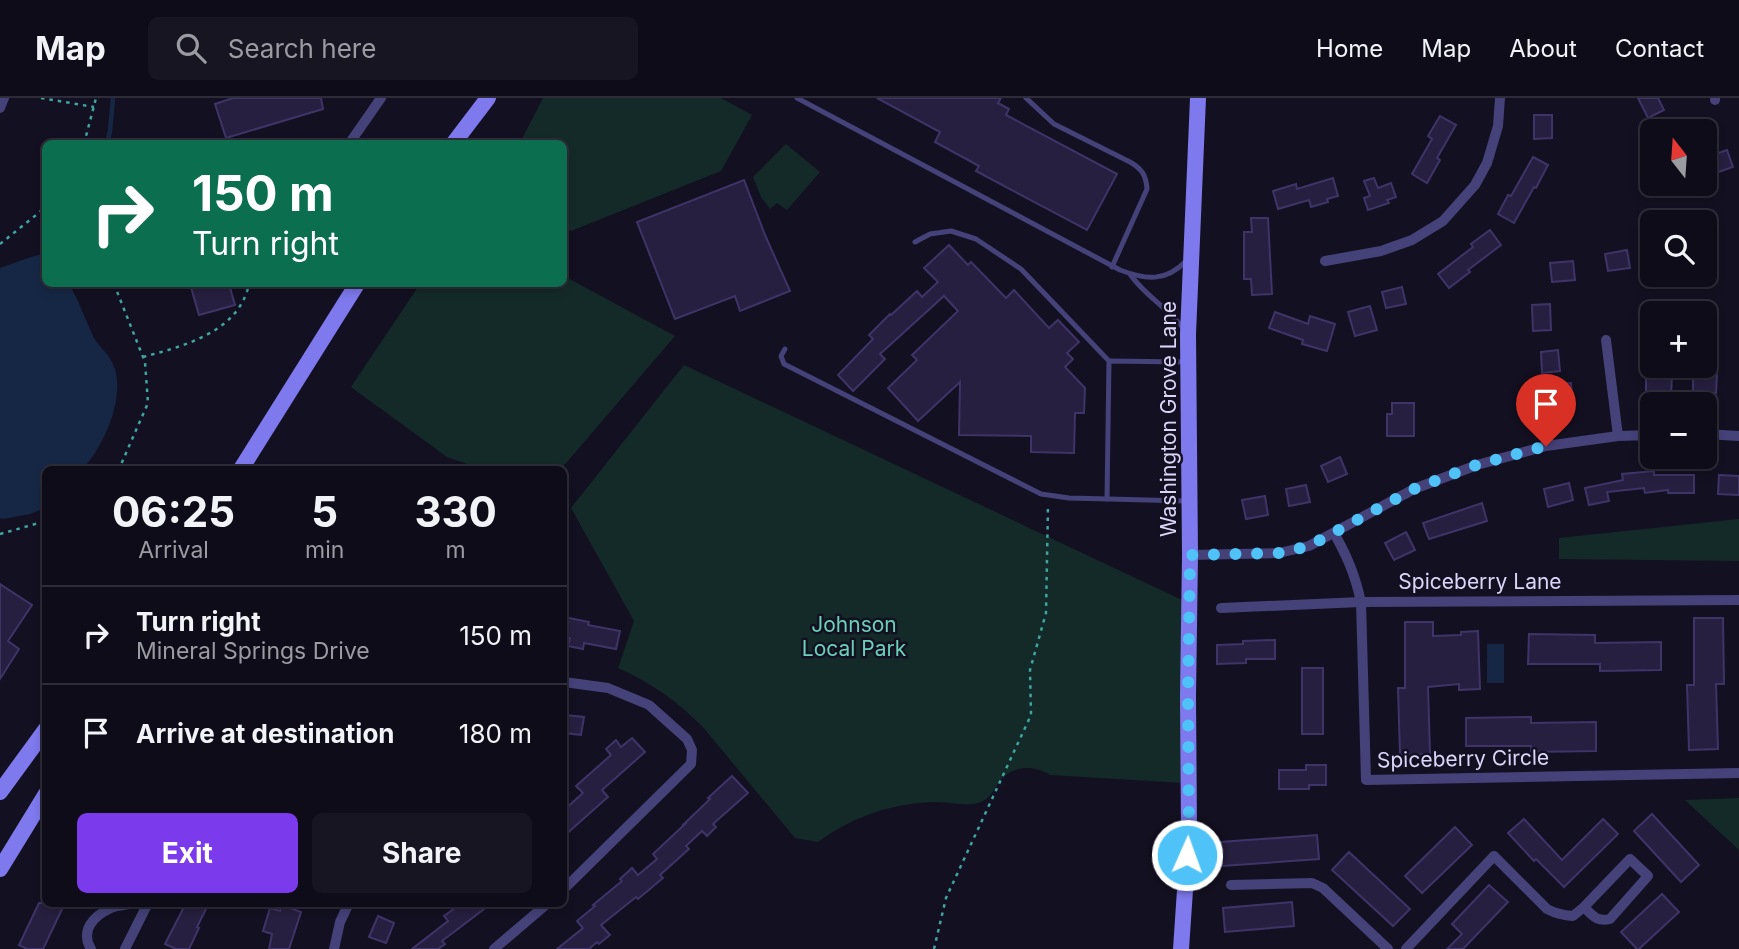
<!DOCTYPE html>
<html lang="en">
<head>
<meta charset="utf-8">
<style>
  :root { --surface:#0e0c19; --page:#171522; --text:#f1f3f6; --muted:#9b9ba2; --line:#2e2c38; --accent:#7c3aed }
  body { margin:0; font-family:Inter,sans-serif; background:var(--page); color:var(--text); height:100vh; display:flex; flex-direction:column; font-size:26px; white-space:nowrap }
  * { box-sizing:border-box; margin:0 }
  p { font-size:23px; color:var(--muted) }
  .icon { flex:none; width:38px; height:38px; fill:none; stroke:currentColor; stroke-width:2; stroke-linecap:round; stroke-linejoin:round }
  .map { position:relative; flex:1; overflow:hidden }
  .panel { position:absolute; left:42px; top:368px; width:525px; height:441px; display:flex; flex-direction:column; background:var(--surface); border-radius:10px; box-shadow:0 4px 10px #0003,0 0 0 2px var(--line) }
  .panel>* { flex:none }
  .banner { position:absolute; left:42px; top:42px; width:525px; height:147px; border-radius:10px; box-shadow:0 4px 10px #0003,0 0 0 2px var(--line); background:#0b6e4f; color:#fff; overflow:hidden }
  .needle { width:46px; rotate:343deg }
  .fabs { position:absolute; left:1640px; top:21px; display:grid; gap:14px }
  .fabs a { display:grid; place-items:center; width:77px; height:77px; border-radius:10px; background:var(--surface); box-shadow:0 4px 10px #0003,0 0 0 2px var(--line); font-size:35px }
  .pin { position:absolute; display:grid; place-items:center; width:60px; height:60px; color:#fff; margin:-72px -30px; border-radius:50% 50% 50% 0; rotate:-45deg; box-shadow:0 0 7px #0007 }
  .pin .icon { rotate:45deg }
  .me { position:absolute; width:77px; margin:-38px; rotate:2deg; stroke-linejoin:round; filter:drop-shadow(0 0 5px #0008) }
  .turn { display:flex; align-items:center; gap:24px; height:147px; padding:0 35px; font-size:32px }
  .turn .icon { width:91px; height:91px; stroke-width:2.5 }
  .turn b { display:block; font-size:49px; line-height:60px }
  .eta { display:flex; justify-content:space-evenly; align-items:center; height:119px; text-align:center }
  .eta b { font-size:42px; font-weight:700; line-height:49px }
  .button { display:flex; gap:14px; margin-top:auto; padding:14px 35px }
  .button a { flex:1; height:80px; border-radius:10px; background:var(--accent); color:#fff; font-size:28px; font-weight:700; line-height:80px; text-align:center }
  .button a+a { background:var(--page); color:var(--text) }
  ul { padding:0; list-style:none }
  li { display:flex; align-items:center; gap:21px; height:98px; padding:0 35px; border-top:2px solid var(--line) }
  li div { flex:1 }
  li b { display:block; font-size:26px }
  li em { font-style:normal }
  header { display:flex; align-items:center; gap:42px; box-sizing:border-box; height:98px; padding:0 35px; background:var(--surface); border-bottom:2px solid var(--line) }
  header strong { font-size:33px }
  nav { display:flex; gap:38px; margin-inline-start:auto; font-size:24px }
  .search { width:490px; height:63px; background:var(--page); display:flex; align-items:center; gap:18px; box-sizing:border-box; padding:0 24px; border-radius:10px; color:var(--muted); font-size:26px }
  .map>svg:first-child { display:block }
  .green { fill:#142a29 }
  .water { fill:#162745 }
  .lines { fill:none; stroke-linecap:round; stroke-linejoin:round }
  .stream { stroke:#162745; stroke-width:4.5 }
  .building { fill:#261f3f; stroke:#3f3468; stroke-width:2 }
  .path { stroke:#3ea5a1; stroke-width:2.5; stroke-dasharray:3.5 5; stroke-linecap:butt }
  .lane { stroke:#454179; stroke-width:5 }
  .street { stroke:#454179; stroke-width:10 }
  .secondary { stroke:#7e79ed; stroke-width:16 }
  .route { stroke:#4fc3f7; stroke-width:12; stroke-dasharray:0 21.6 }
  .labels { text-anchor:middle; stroke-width:5; stroke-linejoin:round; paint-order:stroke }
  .street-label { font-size:21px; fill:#dad5f9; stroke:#131021 }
  .park-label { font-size:21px; fill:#6bd0b9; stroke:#131021 }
</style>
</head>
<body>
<header>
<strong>Map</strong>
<div class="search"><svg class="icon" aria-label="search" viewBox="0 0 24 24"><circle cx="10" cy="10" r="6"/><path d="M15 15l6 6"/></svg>Search here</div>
<nav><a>Home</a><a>Map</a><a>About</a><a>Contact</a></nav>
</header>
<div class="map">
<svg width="1739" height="851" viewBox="0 0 1739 851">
  <rect width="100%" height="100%" fill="#131021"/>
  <!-- green -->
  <g class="green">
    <path d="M543,0H721L752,17L721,73L571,133L564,129V46L520,45Z"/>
    <path d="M786,46L820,74L787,112L777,105L770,111L761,99L753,79Z"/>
    <path d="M564,178L675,238L561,371H482L447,359L351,289L420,186H564Z"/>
    <path d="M684,267L1182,502L1184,685L1050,677C1034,667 1013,667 1000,683C993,692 990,702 978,705C965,709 948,703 935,704C892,705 852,719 818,744L795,740L702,628C677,603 650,584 618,570L634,523L571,410Z"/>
    <path d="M1739,421V463L1559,461V440Z"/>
    <path d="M1739,700V752L1685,702Z"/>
  </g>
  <!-- water -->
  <g class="water">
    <path d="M45,155L46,186H69C79,203 85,221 94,240C99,249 109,256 113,266C127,298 104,347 83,371H46L45,410L30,416L3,421L0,420V170L28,160Z"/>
    <rect x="1487" y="546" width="17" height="39"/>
  </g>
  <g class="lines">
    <!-- stream -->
    <path class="stream" d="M107,46L110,33L113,0"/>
  </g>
  <!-- building -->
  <g class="building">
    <path d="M233,0H321L323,11L226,40L215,6Z"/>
    <path d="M877,0H1001L998,5L1009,11L1006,17L1117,76L1087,132L976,73L979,68L935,44L940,34Z"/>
    <path d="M1638,0H1658L1664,12L1648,20Z"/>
    <path d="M1534,17H1552V40L1534,41Z"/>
    <path d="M1440,18L1456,27L1437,60L1440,62L1427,85L1412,76L1432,41L1428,38Z"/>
    <path d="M1727,52L1733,69L1710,77L1704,60Z"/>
    <path d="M1533,59L1548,67L1536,90L1534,89L1514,125L1498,116L1508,97L1511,98Z"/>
    <path d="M1333,80L1338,98L1327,101L1328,104L1311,109L1309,102L1278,111L1273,93L1296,86L1297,91Z"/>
    <path d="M1374,80L1378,90L1391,85L1396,99L1387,102L1389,105L1368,112L1364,100L1370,98L1364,83Z"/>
    <path d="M744,82L765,137L790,193L740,213L735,198L675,221L637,124Z"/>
    <path d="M1251,120H1268L1272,196L1252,197L1251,181H1244V134H1252Z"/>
    <path d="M1490,132L1501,147L1468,172L1470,174L1449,190L1438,176L1473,149L1471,146Z"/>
    <path d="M949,147L968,167L971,164L1006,200L1014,192L1049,230L1058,222L1079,244L1067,255L1073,261L1065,269L1085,290L1084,315H1075L1074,355L1031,354V338L959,337L960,284L918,323L888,290L917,262L912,257L958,213L944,198L880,256L885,261L853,293L838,277L873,241L869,237L890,216L891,217L917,193L922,199L938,184L924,170Z"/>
    <path d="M1627,152L1630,170L1608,173L1605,156Z"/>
    <path d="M1573,163L1575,182L1552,184L1550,165Z"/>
    <path d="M190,186H229L235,207L199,217Z"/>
    <path d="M1402,189L1406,206L1386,210L1382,194Z"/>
    <path d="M1550,206L1551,232L1533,233L1532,207Z"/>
    <path d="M1370,208L1377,232L1355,238L1348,214Z"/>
    <path d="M1275,214L1308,226L1310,218L1335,226L1327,253L1302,246L1303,242L1269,230Z"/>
    <path d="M1558,252L1560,273L1542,275L1541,254Z"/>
    <path d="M1693,276H1717L1716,295H1693Z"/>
    <path d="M1646,278H1672L1671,296H1646Z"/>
    <path d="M1571,285L1573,309L1554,310L1552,286Z"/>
    <path d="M1392,305H1414V338H1387V316H1392Z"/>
    <path d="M1340,359L1347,376L1328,384L1321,368Z"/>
    <path d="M1654,373V377H1694V395H1668V392L1645,395L1644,390L1607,394L1609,403L1589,407L1585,390L1623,382L1622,376Z"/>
    <path d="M1719,377L1739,378V397L1718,396Z"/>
    <path d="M1569,385L1573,402L1548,409L1544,391Z"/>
    <path d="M1306,387L1310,404L1289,408L1286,391Z"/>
    <path d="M1265,398L1268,417L1246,421L1242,402Z"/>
    <path d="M1482,405L1487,423L1429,441L1423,425Z"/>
    <path d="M1406,434L1415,452L1394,462L1385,445Z"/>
    <path d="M0,486L32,507L8,543L19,551L0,581Z"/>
    <path d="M564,519L589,524L588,527L620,533L616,551L584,545L583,551L568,548L570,540L564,539Z"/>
    <path d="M1694,520H1723L1724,586H1716L1718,651L1689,652L1687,587H1694Z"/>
    <path d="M1405,524H1433V538L1461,537V534L1478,533L1480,591L1459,592V586L1428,589L1430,656L1400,657L1398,590H1405Z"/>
    <path d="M1529,536L1595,537V545L1661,544V572L1600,573V566H1528Z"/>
    <path d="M1275,542V561H1246V565L1217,566V547L1243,546V543Z"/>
    <rect x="1302" y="570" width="21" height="66"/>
    <path d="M564,617L584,619L581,637L564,635Z"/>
    <path d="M1531,619V625L1596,624V653L1531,654V648H1466V620Z"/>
    <path d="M632,640L645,654L602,692L608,699L564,738V712L583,695L576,688L611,657L606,651L616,642L621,649Z"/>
    <path d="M1306,667H1326V687H1309V691H1279V672H1306Z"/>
    <path d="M732,678L748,695L713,726L716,729L707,738L702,733L686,748L689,751L660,777L663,780L638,801L636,799L601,827L610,837L599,846L597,844L589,851H557L583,830L577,823L595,808L593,807L622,783L620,781L632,770L638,777L657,761L653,756L685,726H684L710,701L708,700Z"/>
    <path d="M1652,716L1699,767L1681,784L1634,733Z"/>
    <path d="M1524,721L1562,762L1603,721L1618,736L1564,789L1536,761L1534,763L1508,735Z"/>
    <path d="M1455,729L1472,747L1422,795L1405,778Z"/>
    <path d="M1317,737L1319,761L1222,768L1220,744Z"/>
    <path d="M1349,754L1410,811L1393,828L1332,772Z"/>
    <path d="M1489,787L1508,804L1463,851H1447L1462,836L1452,826Z"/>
    <path d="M1662,796L1679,814L1639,851H1637L1621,834Z"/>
    <path d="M1292,804L1294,828L1225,834L1223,810Z"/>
    <path d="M39,805H65L43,851H27L19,847Z"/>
    <path d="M186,805H209L197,829L199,830L189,851H176L165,846Z"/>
    <path d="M462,805H492L442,843L445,846L438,851H412L448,823L444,818Z"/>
    <path d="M282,807L301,814L289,851H269L272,836L263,833L270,810L280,813Z"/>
    <path d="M378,818L394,825L386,845L369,839Z"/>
  </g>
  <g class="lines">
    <!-- path -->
    <g class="path">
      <path d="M41,0L94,9"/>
      <path d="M84,46L96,0"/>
      <path d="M0,146L46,109"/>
      <path d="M114,186L145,264L148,305L119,371"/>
      <path d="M143,259C184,248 239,234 249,186"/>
      <path d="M0,436L46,423"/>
      <path d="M934,851L946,800L1031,617L1030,572L1046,515L1048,407"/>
    </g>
    <!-- lane -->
    <g class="lane">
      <path d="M797,0L1120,172C1146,182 1166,184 1186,163"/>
      <path d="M1026,0L1054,26L1130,64C1142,71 1146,77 1147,91L1112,169"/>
      <path d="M915,144L930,136L951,133L976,141L1021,171L1109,263"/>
      <path d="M1130,176C1144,197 1168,210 1184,231"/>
      <path d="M785,251L781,258L784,266L1041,396L1069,400L1186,403"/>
      <path d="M1107,401L1109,263L1185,264"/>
    </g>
    <!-- street -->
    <g class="street">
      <path d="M1715,2V0"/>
      <path d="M0,10L4,0"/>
      <path d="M349,46L381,0"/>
      <path d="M1325,163L1381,153L1412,142L1443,123L1475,87L1487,65L1498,28L1500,0"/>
      <path d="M1606,242L1618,338"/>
      <path d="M1704,336L1739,338"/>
      <path d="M1334,435C1348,460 1355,477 1361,504L1366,682L1739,675"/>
      <path d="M1190,457L1279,455L1309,448L1414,391L1477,367L1546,348L1618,338L1652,337"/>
      <path d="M1221,510L1361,504L1739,502"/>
      <path d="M564,584L608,590L649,607L687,641L692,652L691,666L564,791"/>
      <path d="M1231,787L1312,785L1323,790L1388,851"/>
      <path d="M91,851C80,833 93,818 111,810C118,807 127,807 134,805"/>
      <path d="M125,851L148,805"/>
      <path d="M334,851L340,824L349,805"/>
      <path d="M494,851L548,805"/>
      <path d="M1406,851L1494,758L1547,811C1556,816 1563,817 1573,818L1584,809L1630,761L1648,778L1610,821C1597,824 1593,818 1584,809"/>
    </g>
    <!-- secondary -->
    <g class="secondary">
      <path d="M453,46L488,0"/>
      <path d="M241,371L357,186"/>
      <path d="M0,694L46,631"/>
      <path d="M0,771L46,696"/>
      <path d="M1181,851L1189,733L1188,599L1190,457L1188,236L1198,0"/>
    </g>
  </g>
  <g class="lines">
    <!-- route -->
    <path class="route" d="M1187,757L1189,733L1188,600L1190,457L1279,455L1309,448L1414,391L1476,367L1546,348"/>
  </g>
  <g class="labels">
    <!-- street labels -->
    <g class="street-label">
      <text transform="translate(1169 321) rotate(-90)" y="7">Washington Grove Lane</text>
      <text x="1480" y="491">Spiceberry Lane</text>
      <text transform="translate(1463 661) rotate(-1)" y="7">Spiceberry Circle</text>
    </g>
    <!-- park labels -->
    <g class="park-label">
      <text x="854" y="534">Johnson<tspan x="854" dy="24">Local Park</tspan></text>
    </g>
  </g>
</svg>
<div class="fabs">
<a><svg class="needle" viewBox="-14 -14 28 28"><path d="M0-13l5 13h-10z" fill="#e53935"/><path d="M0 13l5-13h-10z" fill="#9b9ba2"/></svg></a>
<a><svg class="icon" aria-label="search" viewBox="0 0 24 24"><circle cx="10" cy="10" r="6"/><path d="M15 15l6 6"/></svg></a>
<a>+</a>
<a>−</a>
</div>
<div class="pin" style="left:1546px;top:348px;background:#d93025"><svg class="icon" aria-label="arrive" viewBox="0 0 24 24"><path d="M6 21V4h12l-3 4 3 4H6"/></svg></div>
<svg class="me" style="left:1187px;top:757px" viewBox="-20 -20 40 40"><circle r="17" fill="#4fc3f7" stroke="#fff" stroke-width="3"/><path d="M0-11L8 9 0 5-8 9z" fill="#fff"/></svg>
<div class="banner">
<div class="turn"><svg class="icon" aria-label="right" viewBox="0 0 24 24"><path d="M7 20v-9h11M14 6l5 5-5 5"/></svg><div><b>150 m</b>Turn right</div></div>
</div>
<section class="panel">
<div class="eta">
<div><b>06:25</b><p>Arrival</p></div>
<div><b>5</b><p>min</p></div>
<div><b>330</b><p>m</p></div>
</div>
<ul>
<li><svg class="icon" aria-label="right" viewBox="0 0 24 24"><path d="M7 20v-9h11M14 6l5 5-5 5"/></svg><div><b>Turn right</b><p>Mineral Springs Drive</p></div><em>150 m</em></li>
<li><svg class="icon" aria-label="arrive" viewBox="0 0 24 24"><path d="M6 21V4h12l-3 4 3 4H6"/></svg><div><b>Arrive at destination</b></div><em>180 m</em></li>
</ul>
<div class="button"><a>Exit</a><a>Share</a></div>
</section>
</div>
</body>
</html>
